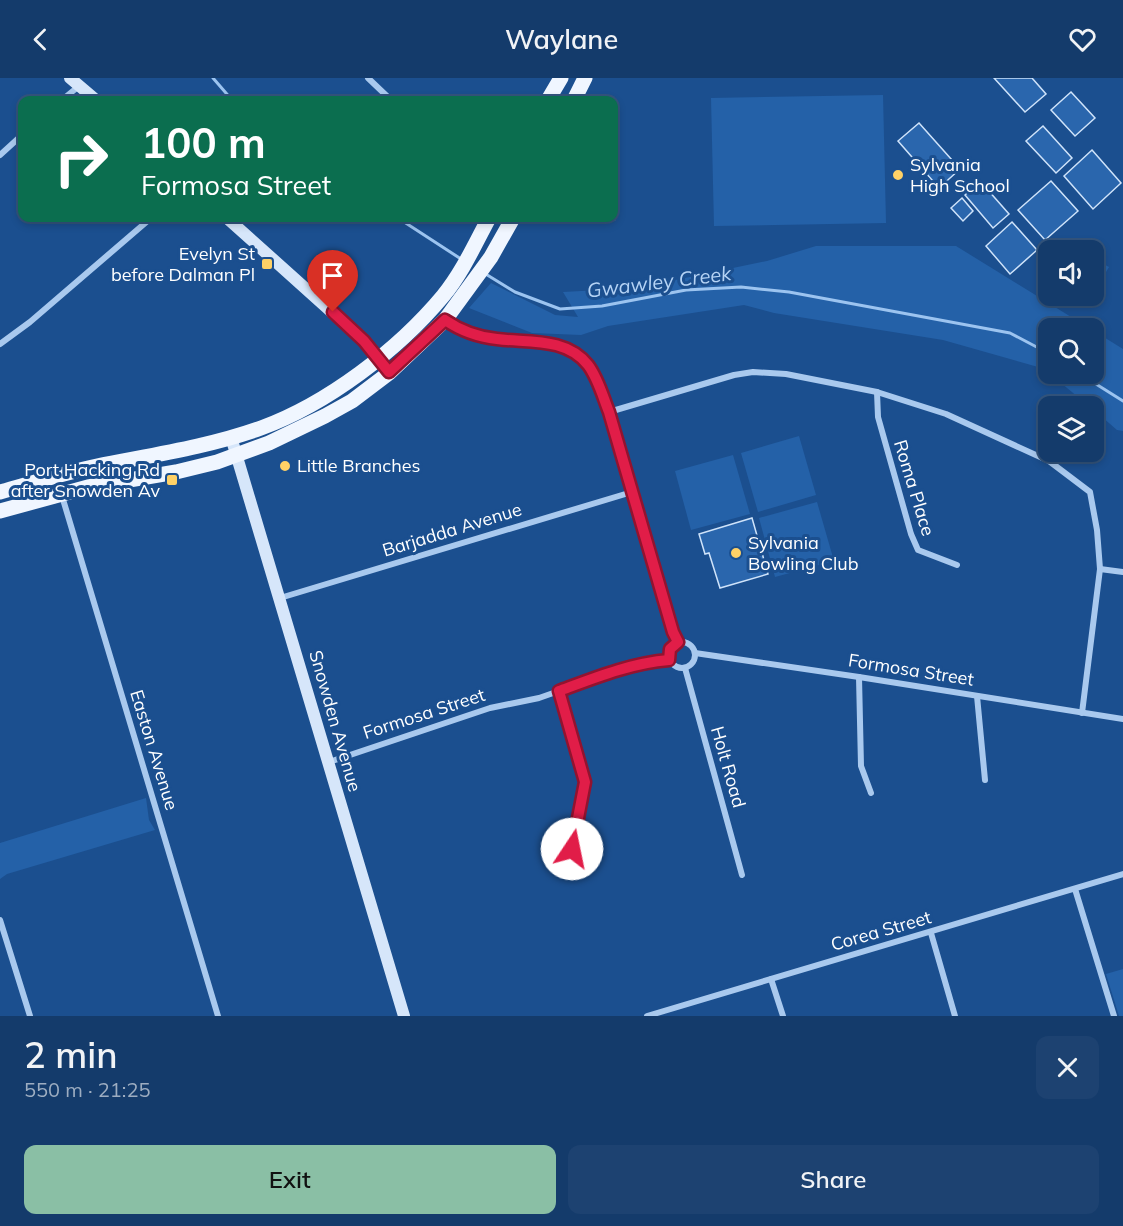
<!DOCTYPE html>
<html lang="en">
<head>
<meta charset="utf-8">
<style>
  :root { --surface:#143b6b; --page:#1d4271; --text:#f1f3f6; --muted:#9dadc1; --line:#33557e; --accent:#8abfa5 }
  body { margin:0; font-family:Mulish,sans-serif; background:var(--page); color:var(--text); height:100vh; display:flex; flex-direction:column; font-size:22px; white-space:nowrap }
  * { box-sizing:border-box; margin:0 }
  p { font-size:20px; color:var(--muted) }
  .icon { flex:none; width:33px; height:33px; fill:none; stroke:currentColor; stroke-width:2; stroke-linecap:round; stroke-linejoin:round }
  .map { position:relative; height:938px; overflow:hidden }
  .details { display:flex; flex-direction:column; background:var(--surface); flex:1 }
  .details>* { flex:none }
  .top-card { position:absolute; left:18px; top:18px; width:600px; height:126px; border-radius:12px; box-shadow:0 3px 9px #0003,0 0 0 2px var(--line); background:#0b6e4f; color:#fff; overflow:hidden }
  .controls { position:absolute; left:1038px; top:162px; display:grid; gap:12px }
  .controls a { display:grid; place-items:center; width:66px; height:66px; border-radius:12px; background:var(--surface); box-shadow:0 3px 9px #0003,0 0 0 2px var(--line); font-size:30px }
  .pin { position:absolute; display:grid; place-items:center; width:51px; height:51px; color:#fff; margin:-62px -26px; border-radius:50% 50% 50% 0; rotate:-45deg; box-shadow:0 0 6px #0007 }
  .pin .icon { rotate:45deg }
  .me { position:absolute; width:66px; margin:-33px; rotate:11deg; stroke-linejoin:round; filter:drop-shadow(0 0 4px #0008) }
  .turn { display:flex; align-items:center; gap:21px; height:126px; padding:0 24px; font-size:27px }
  .turn .icon { width:78px; height:78px; stroke-width:2.5 }
  .turn b { display:block; font-size:42px; line-height:51px }
  .round { display:grid; place-items:center; flex:none; width:63px; height:63px; border-radius:12px; background:var(--page) }
  .overview { display:flex; align-items:center; justify-content:space-between; height:102px; padding:0 24px }
  h1 { font-size:36px; font-weight:600; line-height:45px }
  .action { display:flex; gap:12px; margin-top:auto; padding:12px 24px }
  .action a { flex:1; height:69px; border-radius:12px; background:var(--accent); color:#111; font-size:24px; font-weight:600; line-height:69px; text-align:center }
  .action a+a { background:var(--page); color:var(--text) }
  header { display:flex; justify-content:space-between; align-items:center; height:78px; padding:0 24px; background:var(--surface); font-size:27px; font-weight:600 }
  .map>svg:first-child { display:block }
  .green { fill:#2461a8 }
  .lines { fill:none; stroke-linecap:round; stroke-linejoin:round }
  .stream { stroke:#9cc4f0; stroke-width:3 }
  .building { fill:#2a66ad; stroke:#cfe3fa; stroke-width:1.5 }
  .street { stroke:#a9c9ee; stroke-width:6 }
  .secondary { stroke:#d6e6fa; stroke-width:12 }
  .primary { stroke:#f0f6ff; stroke-width:15 }
  .route-casing { stroke:#92132f; stroke-width:15 }
  .route { stroke:#e11d48; stroke-width:10 }
  .poi-dot { fill:#ffd166; stroke:#1b4f8f; stroke-width:2 }
  .labels { text-anchor:middle; stroke-width:6; stroke-linejoin:round; paint-order:stroke }
  .poi-label { font-size:18px; fill:#fff; stroke:#1b4f8f; text-anchor:start }
  .street-label { font-size:18px; fill:#fff; stroke:#1b4f8f }
  .water-label { font-size:20px; font-style:italic; fill:#b5d3f5; stroke:#1b4f8f }
</style>
</head>
<body>
<header><svg class="icon" aria-label="back" viewBox="0 0 24 24"><path d="M15 5l-7 7 7 7"/></svg>Waylane<svg class="icon" aria-label="heart" viewBox="0 0 24 24"><path d="M12 20l-8-8c-3-5 5-10 8-4 3-6 11-1 8 4z"/></svg></header>
<div class="map">
<svg width="1123" height="938" viewBox="0 0 1123 938">
  <rect width="100%" height="100%" fill="#1b4f8f"/>
  <!-- green -->
  <g class="green">
    <path d="M883,17L886,145L714,148L711,20Z"/>
    <path d="M816,168H956L1089,250H1048V294L1045,291L943,262L774,235L744,227L608,248L581,257L532,255L469,230L491,205L555,237L578,239L563,214L637,210L767,183Z"/>
    <path d="M1094,181L1109,189L1096,211L1094,209Z"/>
    <path d="M1094,253L1123,271V353L1117,352L1094,332V328H1089L1050,296H1094Z"/>
    <path d="M799,358L816,417L758,434L741,375Z"/>
    <path d="M733,377L750,436L691,452L675,393Z"/>
    <path d="M817,424L834,483L775,499L759,440Z"/>
    <path d="M146,720L149,742L155,752L7,796L0,801V765Z"/>
    <path d="M1123,891V938H1119L1106,896Z"/>
  </g>
  <g class="lines">
    <!-- stream -->
    <g class="stream">
      <path d="M213,0L232,22"/>
      <path d="M398,140L461,181"/>
      <path d="M484,195L515,214L560,231L602,228L686,212L741,209L789,214L1010,255L1048,275"/>
      <path d="M1080,296L1123,323"/>
    </g>
  </g>
  <!-- building -->
  <g class="building">
    <path d="M994,0H1032L1046,16L1025,34Z"/>
    <path d="M1071,14L1095,40L1075,58L1051,32Z"/>
    <path d="M919,45L960,91L939,110L898,63Z"/>
    <path d="M1043,48L1072,80L1056,95L1026,63Z"/>
    <path d="M1092,72L1121,105L1093,131L1064,98Z"/>
    <path d="M980,103L1009,136L993,150L965,117Z"/>
    <path d="M1051,103L1078,133L1045,162L1018,132Z"/>
    <path d="M962,120L973,133L963,143L951,130Z"/>
    <path d="M1012,144L1037,172L1010,196L986,168Z"/>
    <path d="M752,440L768,496L720,510L709,475L705,476L699,456Z"/>
  </g>
  <g class="lines">
    <!-- street -->
    <g class="street">
      <path d="M368,0L391,22"/>
      <path d="M62,22L79,8"/>
      <path d="M0,77L22,57"/>
      <path d="M611,140H613"/>
      <path d="M445,242L459,252L471,256L496,261L559,267L582,280L590,289L609,334L678,564"/>
      <path d="M0,266L30,244L151,140"/>
      <path d="M877,314L878,339L911,456L918,472L957,487"/>
      <path d="M609,334L734,297L753,294L786,296L877,314L946,336L1049,383L1090,414L1097,452L1100,491L1082,635"/>
      <path d="M62,418L218,938"/>
      <path d="M1100,491L1123,494"/>
      <path d="M280,520L632,414"/>
      <circle cx="682" cy="577" r="13"/>
      <path d="M695,575L859,599L1123,641"/>
      <path d="M685,590L742,797"/>
      <path d="M859,599L861,688L871,715"/>
      <path d="M559,613L585,704L568,793"/>
      <path d="M977,618L985,702"/>
      <path d="M329,684L490,630L539,620L596,600L654,583L669,582"/>
      <path d="M1075,811L1114,938"/>
      <path d="M0,842L30,938"/>
      <path d="M931,855L955,938"/>
      <path d="M771,901L783,938"/>
      <path d="M647,938L1123,796"/>
    </g>
    <!-- secondary -->
    <g class="secondary">
      <path d="M70,0L96,22"/>
      <path d="M227,140L364,263L389,295"/>
      <path d="M231,359L404,938"/>
    </g>
    <!-- primary -->
    <g class="primary">
      <path d="M548,22L561,0"/>
      <path d="M574,22L585,0"/>
      <path d="M0,414C32,405 64,395 97,388C152,377 208,369 261,350C327,326 398,272 443,218C462,195 475,166 489,140"/>
      <path d="M0,433L88,409L176,394L217,384L269,365L325,338L352,323L389,295L445,242L491,179L513,140"/>
    </g>
  </g>
  <g class="lines">
    <defs>
      <path id="route" d="M333,234L364,263L389,294L445,242C461,253 477,259 497,261C528,265 566,259 588,287C598,300 603,319 609,334L673,554L678,564L670,571L669,582C631,585 594,600 559,613L585,704L572,771"/>
    </defs>
    <!-- route casing -->
    <use href="#route" class="route-casing"/>
    <!-- route -->
    <use href="#route" class="route"/>
  </g>
  <!-- markers -->
  <g class="poi-dot">
    <circle cx="898" cy="97" r="6"/>
    <rect x="261" y="180" width="12" height="12" rx="3"/>
    <circle cx="285" cy="388" r="6"/>
    <rect x="166" y="396" width="12" height="12" rx="3"/>
    <circle cx="736" cy="475" r="6"/>
  </g>
  <g class="labels">
    <!-- poi labels -->
    <g class="poi-label">
      <text x="910" y="93">Sylvania<tspan x="910" dy="21">High School</tspan></text>
      <text x="255" y="182" text-anchor="end">Evelyn St<tspan x="255" dy="21">before Dalman Pl</tspan></text>
      <text x="297" y="394">Little Branches</text>
      <text x="160" y="398" text-anchor="end">Port Hacking Rd<tspan x="160" dy="21">after Snowden Av</tspan></text>
      <text x="748" y="471">Sylvania<tspan x="748" dy="21">Bowling Club</tspan></text>
    </g>
    <!-- street labels -->
    <g class="street-label">
      <text transform="translate(914 410) rotate(73)" y="6">Roma Place</text>
      <text transform="translate(452 452) rotate(-17)" y="6">Barjadda Avenue</text>
      <text transform="translate(911 592) rotate(9)" y="6">Formosa Street</text>
      <text transform="translate(424 636) rotate(-18)" y="6">Formosa Street</text>
      <text transform="translate(335 643) rotate(74)" y="6">Snowden Avenue</text>
      <text transform="translate(154 672) rotate(73)" y="6">Easton Avenue</text>
      <text transform="translate(728 689) rotate(74)" y="6">Holt Road</text>
      <text transform="translate(881 853) rotate(-16)" y="6">Corea Street</text>
    </g>
    <!-- water labels -->
    <g class="water-label">
      <text transform="translate(659 204) rotate(-7)" y="7">Gwawley Creek</text>
    </g>
  </g>
</svg>
<div class="controls">
<a><svg class="icon" aria-label="sound" viewBox="0 0 24 24"><path d="M4 9h4l5-4v14l-5-4H4zM17 9q2 3 0 6"/></svg></a>
<a><svg class="icon" aria-label="search" viewBox="0 0 24 24"><circle cx="10" cy="10" r="6"/><path d="M15 15l6 6"/></svg></a>
<a><svg class="icon" aria-label="layers" viewBox="0 0 24 24"><path d="M12 4l9 5-9 5-9-5zM3 14l9 5 9-5"/></svg></a>
</div>
<div class="pin" style="left:333px;top:234px;background:#d93025"><svg class="icon" aria-label="arrive" viewBox="0 0 24 24"><path d="M6 21V4h12l-3 4 3 4H6"/></svg></div>
<svg class="me" style="left:572px;top:771px" viewBox="-20 -20 40 40"><circle r="19" fill="#fff"/><path d="M0-13L10 11 0 6-10 11z" fill="#e11d48"/></svg>
<div class="top-card">
<div class="turn"><svg class="icon" aria-label="right" viewBox="0 0 24 24"><path d="M7 20v-9h11M14 6l5 5-5 5"/></svg><div><b>100 m</b>Formosa Street</div></div>
</div>
</div>
<section class="details">
<div class="overview"><div><h1>2 min</h1><p>550 m · 21:25</p></div><a class="round"><svg class="icon" aria-label="close" viewBox="0 0 24 24"><path d="M6 6l12 12M18 6L6 18"/></svg></a></div>
<div class="action"><a>Exit</a><a>Share</a></div>
</section>
</body>
</html>
